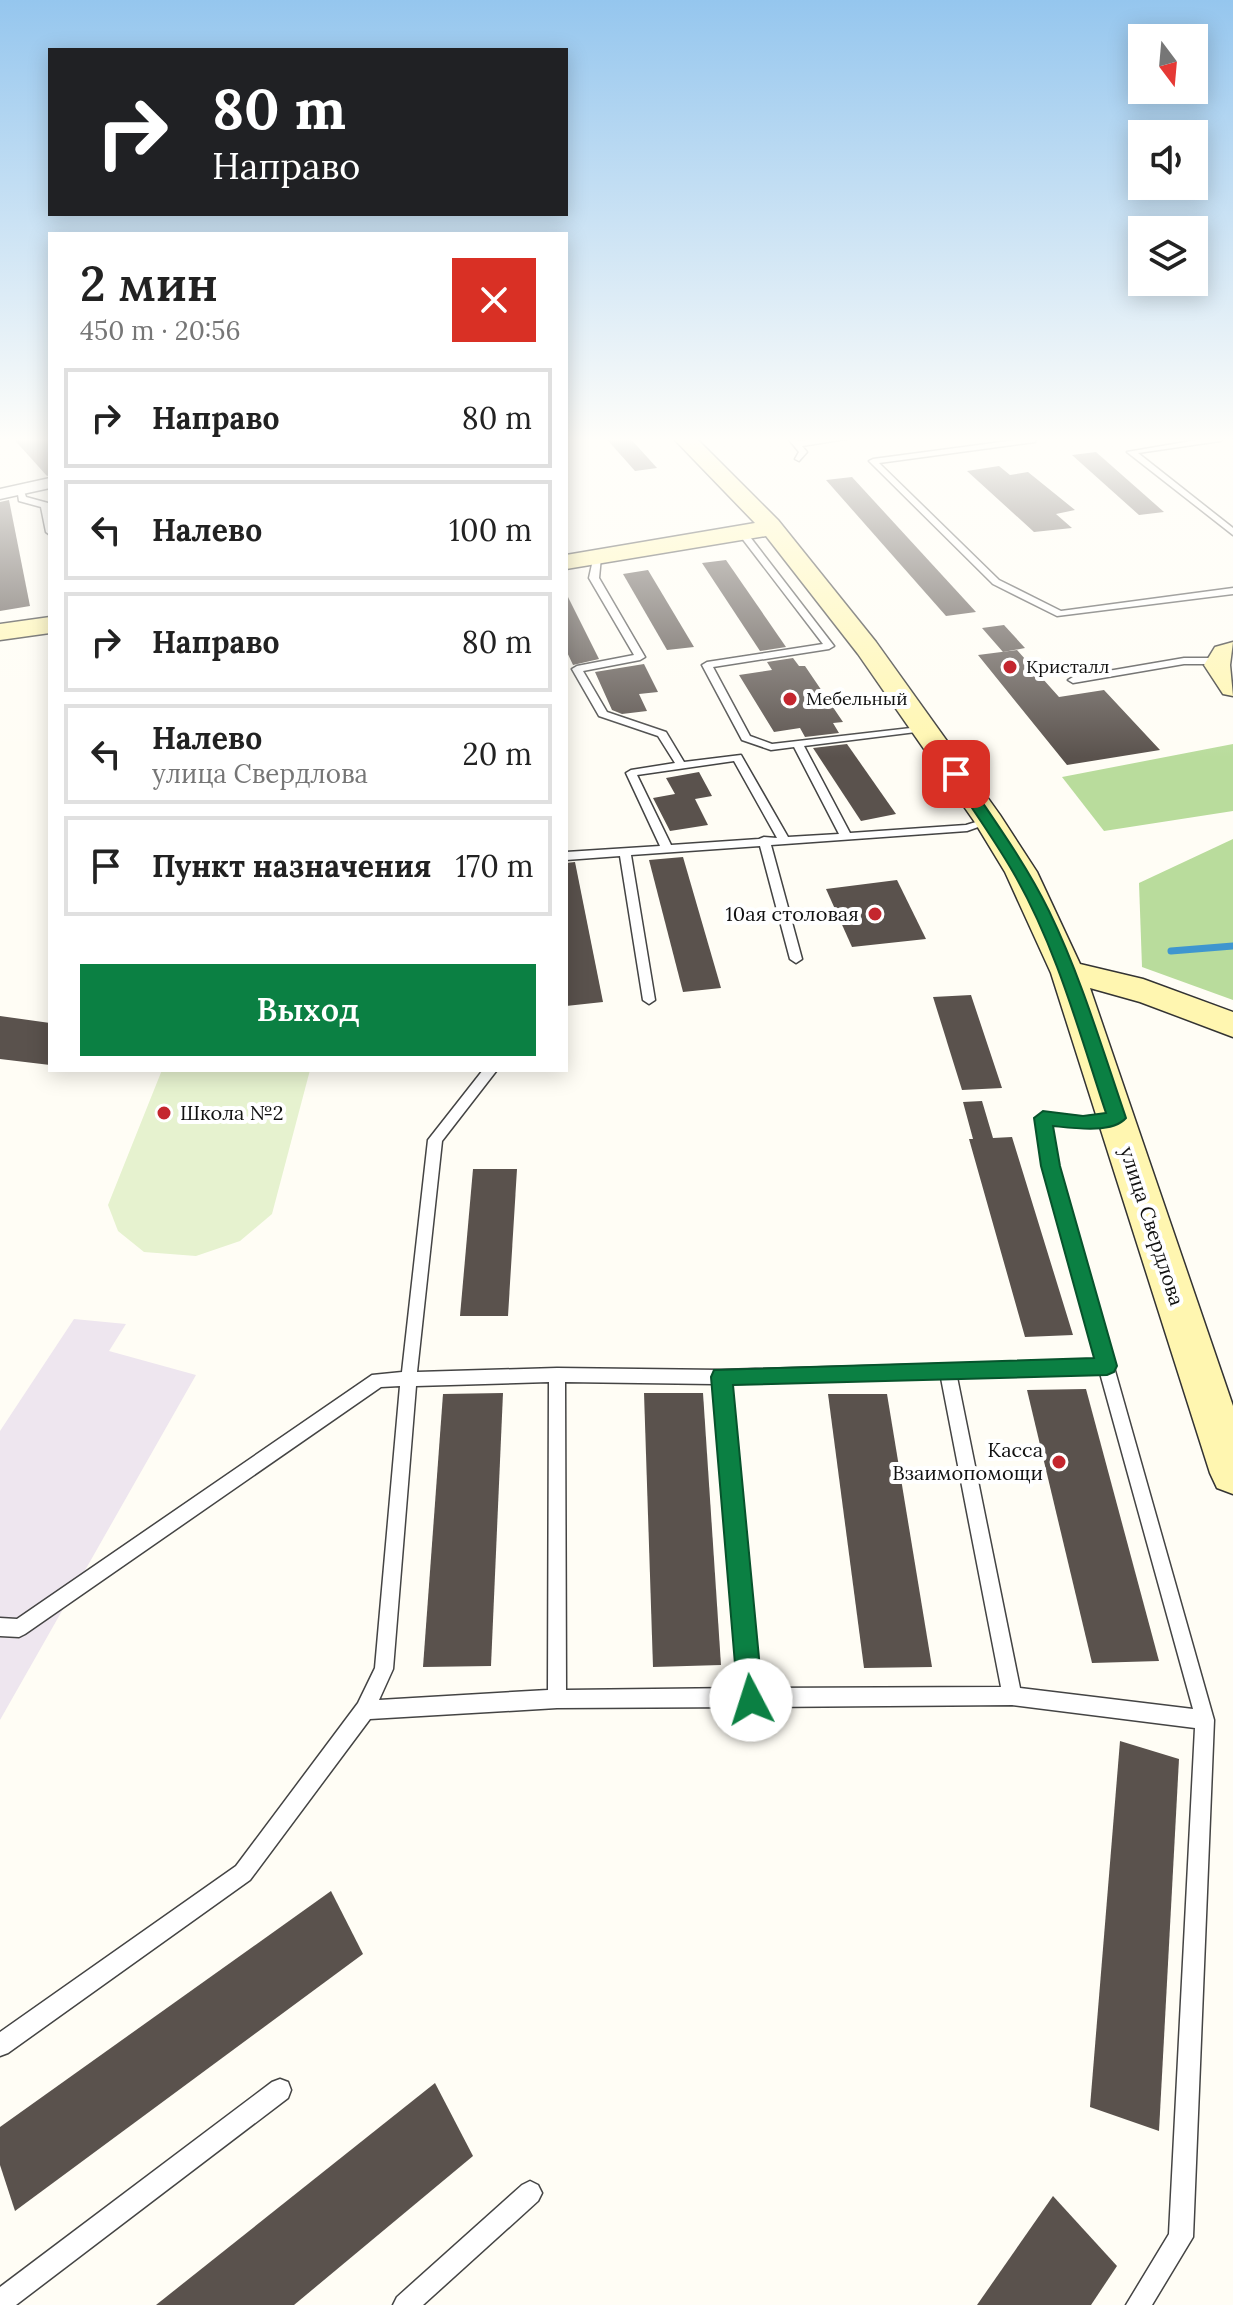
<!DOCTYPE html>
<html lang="ru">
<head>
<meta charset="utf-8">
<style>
  :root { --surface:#fff; --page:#f6f6f6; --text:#222; --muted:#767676; --line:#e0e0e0; --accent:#0b8043 }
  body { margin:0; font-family:Lora,serif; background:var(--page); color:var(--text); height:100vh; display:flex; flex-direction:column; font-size:30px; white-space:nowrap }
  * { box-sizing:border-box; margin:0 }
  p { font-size:26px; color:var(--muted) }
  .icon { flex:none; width:44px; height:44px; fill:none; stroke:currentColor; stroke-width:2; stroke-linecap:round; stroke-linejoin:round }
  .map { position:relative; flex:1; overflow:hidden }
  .side { position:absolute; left:48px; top:232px; width:520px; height:840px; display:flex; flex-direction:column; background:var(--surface); border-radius:0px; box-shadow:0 4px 20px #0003 }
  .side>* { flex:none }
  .hud { position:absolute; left:48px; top:48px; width:520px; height:168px; border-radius:0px; box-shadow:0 4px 20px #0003; background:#202124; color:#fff; overflow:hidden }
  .needle { width:52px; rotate:164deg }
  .buttons { position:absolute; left:1128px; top:24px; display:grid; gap:16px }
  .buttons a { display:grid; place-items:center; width:80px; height:80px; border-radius:0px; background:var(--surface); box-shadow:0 4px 20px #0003; font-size:40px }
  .pin { position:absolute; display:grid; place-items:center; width:68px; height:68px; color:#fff; margin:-34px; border-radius:16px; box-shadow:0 4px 12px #0006 }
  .me { position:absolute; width:88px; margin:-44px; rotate:355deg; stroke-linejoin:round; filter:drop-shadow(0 0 6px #0008) }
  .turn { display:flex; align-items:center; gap:28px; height:168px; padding:0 32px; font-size:36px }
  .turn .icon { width:104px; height:104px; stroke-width:2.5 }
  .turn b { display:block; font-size:56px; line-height:68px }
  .round { display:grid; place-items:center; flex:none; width:84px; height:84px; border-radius:0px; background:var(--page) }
  .overview { display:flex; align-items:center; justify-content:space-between; height:136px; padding:0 32px }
  h1 { font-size:48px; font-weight:600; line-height:60px }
  .primary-button { display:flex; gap:16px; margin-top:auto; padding:16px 32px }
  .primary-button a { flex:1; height:92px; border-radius:0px; background:var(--accent); color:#fff; font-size:32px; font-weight:600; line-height:92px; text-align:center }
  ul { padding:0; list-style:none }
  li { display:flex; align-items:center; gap:24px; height:100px; margin:0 16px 12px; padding:0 16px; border:4px solid var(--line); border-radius:0px }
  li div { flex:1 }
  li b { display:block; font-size:30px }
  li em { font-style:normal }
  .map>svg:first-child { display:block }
  .industrial { fill:#eee6ef }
  .forest { fill:#b9dc9c }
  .pitch { fill:#e6f2cf }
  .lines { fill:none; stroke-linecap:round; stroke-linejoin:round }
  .stream-far1 { stroke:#3f96cf; stroke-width:5 }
  .stream { stroke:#3f96cf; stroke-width:7 }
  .building { fill:#5a524d }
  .lane-casing { stroke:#444; stroke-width:3 }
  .street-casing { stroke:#444; stroke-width:3 }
  .secondary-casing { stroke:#333; stroke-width:3 }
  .lane { fill:#fff; fill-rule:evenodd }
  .street { fill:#fff; fill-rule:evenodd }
  .secondary { fill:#fff6b0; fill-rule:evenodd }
  .route { fill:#0b8043; stroke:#07532c; stroke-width:2 }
  .poi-dot { fill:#c4262e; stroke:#fff; stroke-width:3 }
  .labels { text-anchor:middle; stroke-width:8; stroke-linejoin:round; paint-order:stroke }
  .far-poi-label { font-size:18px; fill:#111; stroke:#fff; text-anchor:start }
  .poi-label { font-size:20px; fill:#111; stroke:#fff; text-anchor:end }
  .street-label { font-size:20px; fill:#111; stroke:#fff }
</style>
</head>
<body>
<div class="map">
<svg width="1233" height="2305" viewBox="0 0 1233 2305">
  <rect width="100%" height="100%" fill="#fffdf5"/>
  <!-- industrial -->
  <path class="industrial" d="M74,1319L126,1324L109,1351L196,1375L0,1720V1431Z"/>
  <!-- forest -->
  <g class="forest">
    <path d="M1233,744V811L1104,831L1062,777Z"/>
    <path d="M1233,839V1000L1142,967L1139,883Z"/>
  </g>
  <!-- pitch -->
  <path class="pitch" d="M162,1070H310L272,1214L240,1241L196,1256L144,1252L118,1231L108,1205Z"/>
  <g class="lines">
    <!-- stream-far1 -->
    <path class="stream-far1" d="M1216,947L1233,946"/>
    <!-- stream -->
    <path class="stream" d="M1171,951L1233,946"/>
  </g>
  <!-- building -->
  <g class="building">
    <path d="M11,436H42L50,444V475L47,476Z"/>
    <path d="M604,436H628L657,468L635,471Z"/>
    <path d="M1096,452L1164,512L1139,515L1072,455Z"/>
    <path d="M999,466L1010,475L1028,472L1075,510L1056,514L1072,528L1034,532L967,471Z"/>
    <path d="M852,477L976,612L946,616L826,480Z"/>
    <path d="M9,500L30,606L0,611V502Z"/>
    <path d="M726,560L786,647L760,651L702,563Z"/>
    <path d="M648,570L694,647L667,650L623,574Z"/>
    <path d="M566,593L599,659L573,665L566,650Z"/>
    <path d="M1004,625L1025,648L1003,652L982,628Z"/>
    <path d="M1017,650L1059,697L1104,690L1160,750L1067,765L978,655Z"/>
    <path d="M793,658L799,666H805L843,722L833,723L839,733L805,737L800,728L774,732L739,675L772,670L767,662Z"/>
    <path d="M644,664L658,692L639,694L647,711L622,714L612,710L595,672Z"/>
    <path d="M847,744L896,814L861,821L813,748Z"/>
    <path d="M699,772L712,796L695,799L708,825L670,831L653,798L675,794L666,778Z"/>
    <path d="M683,857L721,988L683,992L649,860Z"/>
    <path d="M575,862L603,1002L566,1006V863Z"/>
    <path d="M897,880L926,939L852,947L826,889Z"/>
    <path d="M971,995L1002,1088L962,1090L933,997Z"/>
    <path d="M0,1016L50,1023V1065L0,1059Z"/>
    <path d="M982,1101L993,1138L1012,1137L1073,1335L1025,1337L969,1139H973L963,1102Z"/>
    <path d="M473,1169H517L508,1316H460Z"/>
    <path d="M1086,1389L1159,1661L1092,1663L1027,1390Z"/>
    <path d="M503,1393L491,1666L423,1667L443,1394Z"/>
    <path d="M644,1393H703L721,1665L653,1667Z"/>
    <path d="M828,1394H887L932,1667L864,1668Z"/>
    <path d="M1120,1741L1179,1759L1159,2131L1090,2107Z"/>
    <path d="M331,1891L363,1954L15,2211L0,2165V2127Z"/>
    <path d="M435,2083L473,2156L294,2305H156Z"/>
    <path d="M1053,2196L1117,2266L1091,2305H977Z"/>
  </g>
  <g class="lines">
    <defs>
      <g id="lane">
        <path d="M786,436H794L799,441L845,436H865L802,446L807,452L799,461L795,459L799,452Z"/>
        <path d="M1220,436H1228L1220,441L1138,453L1233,528V535L1127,452Z"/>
        <path d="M1032,438H1035V442L879,463L999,580L1061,611L1233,588V594L1057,616L993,584L869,461L873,459Z"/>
        <path d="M17,488H23L26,497L48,503L50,535L46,532L41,507L19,501Z"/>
        <path d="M744,532L747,533L834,646L829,649L713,667L750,736L772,744L928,726V730L924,731L804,746L850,833L966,825L989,818L995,821L967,831L771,845L802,959L796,963L790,959L760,846L631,855L655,1000L649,1004L643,1000L620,856L566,860V852L660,846L626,773L631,770L675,763L658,736L599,716L572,669L577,666L634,655L589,578L594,555L601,557L599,578L645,657L640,660L583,671L607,712L666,732L684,762L741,755L788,837L839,834L794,747L771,750L742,740L702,665L707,662L823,644L741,537L740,535ZM734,761L777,838L764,837L759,839L671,845L637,775Z"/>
        <path d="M1184,658H1219L1224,661L1219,664H1184L1073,683L1068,680L1073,677Z"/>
        <path d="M483,1070H497L442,1141L417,1372L557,1368L721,1370L1096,1360L1043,1166L1036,1118L1043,1113L1083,1117L1117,1113L1124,1118C1110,1131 1070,1126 1051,1124L1057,1166L1214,1720L1193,2237L1152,2305H1126L1169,2234L1195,1728L1012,1705L757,1707L751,1709L746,1707L557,1708L370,1719L250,1880L8,2053L0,2056V2032L236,1866L358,1703L375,1668L400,1386L381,1387L25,1634L19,1637L0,1636V1618L17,1619L372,1375L402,1372L428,1140ZM1100,1373L1193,1709L1020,1688L957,1377ZM941,1378L1001,1687L759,1688L730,1384ZM549,1382L548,1690L379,1700L393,1669L416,1386ZM565,1382L714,1384L741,1688L566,1690Z"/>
        <path d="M280,2079L288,2082L291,2090L288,2098L16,2305H0V2287L272,2082Z"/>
        <path d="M530,2181L538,2185L542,2193L538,2201L423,2305H393L397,2297L522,2185Z"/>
      </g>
      <path id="street" d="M50,478V488L0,499V489Z"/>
      <g id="secondary">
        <path d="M671,436H694L778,520L876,642L1000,815L1037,872L1080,964L1143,979L1233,1012V1037L1140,1002L1090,988L1233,1406V1494L1217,1488L1210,1473L1051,973L1005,872L974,821L858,654L766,536L566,569V555L755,523Z"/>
        <path d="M50,617V633L0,640V624Z"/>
        <path d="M1233,642L1230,665L1233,696L1223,694L1204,665L1215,647Z"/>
      </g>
    </defs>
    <!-- lane casing -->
    <use href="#lane" class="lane-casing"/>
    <!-- street casing -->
    <use href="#street" class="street-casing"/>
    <!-- secondary casing -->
    <use href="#secondary" class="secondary-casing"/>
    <!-- lane -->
    <use href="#lane" class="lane"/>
    <!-- street -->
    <use href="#street" class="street"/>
    <!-- secondary -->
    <use href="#secondary" class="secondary"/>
  </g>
  <!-- sky -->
  <linearGradient id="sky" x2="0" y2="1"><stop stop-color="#95c6ee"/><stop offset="0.58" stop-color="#fffefa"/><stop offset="1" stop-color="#fffefa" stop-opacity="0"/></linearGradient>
  <rect width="1233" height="758" fill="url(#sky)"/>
  <!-- route -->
  <path class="route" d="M956,770L961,771C992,817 1025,862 1049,911C1081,977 1102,1048 1126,1118C1112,1134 1073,1128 1053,1126L1060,1166L1117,1366L1114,1372L1107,1375L733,1385L763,1700L759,1709L751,1712L742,1709L738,1700L711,1377L714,1370L1094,1358L1041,1166L1034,1118L1043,1111L1083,1116L1106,1113C1079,1032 1056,946 1013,872C994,839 971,807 949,774Z"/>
  <!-- markers -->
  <g class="poi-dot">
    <circle cx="1010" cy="667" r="8"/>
    <circle cx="790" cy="699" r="8"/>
    <circle cx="875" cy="914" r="8"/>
    <circle cx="164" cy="1113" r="8"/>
    <circle cx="1059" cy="1462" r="8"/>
  </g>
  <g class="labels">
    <!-- far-poi labels -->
    <g class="far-poi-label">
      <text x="1026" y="673">Кристалл</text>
      <text x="806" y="705">Мебельный</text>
    </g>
    <!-- poi labels -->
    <g class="poi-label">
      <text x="859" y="921">10ая столовая</text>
      <text x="180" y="1120" text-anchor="start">Школа №2</text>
      <text x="1043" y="1457">Касса<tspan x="1043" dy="23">Взаимопомощи</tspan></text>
    </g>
    <!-- street labels -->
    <g class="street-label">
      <text transform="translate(1152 1226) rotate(72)" y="7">улица Свердлова</text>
    </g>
  </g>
</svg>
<div class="buttons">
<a><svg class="needle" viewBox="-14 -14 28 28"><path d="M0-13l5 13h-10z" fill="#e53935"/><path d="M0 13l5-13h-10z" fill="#767676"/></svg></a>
<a><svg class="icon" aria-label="sound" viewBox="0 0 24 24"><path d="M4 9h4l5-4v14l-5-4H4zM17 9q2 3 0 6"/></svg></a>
<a><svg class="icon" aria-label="layers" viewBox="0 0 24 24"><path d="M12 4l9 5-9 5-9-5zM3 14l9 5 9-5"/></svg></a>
</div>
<div class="pin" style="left:956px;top:774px;background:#d93025"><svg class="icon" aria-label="arrive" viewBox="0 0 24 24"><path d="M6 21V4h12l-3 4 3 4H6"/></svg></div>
<svg class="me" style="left:751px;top:1700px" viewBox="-20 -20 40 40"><circle r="19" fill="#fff"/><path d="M0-13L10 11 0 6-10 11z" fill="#0b8043"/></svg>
<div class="hud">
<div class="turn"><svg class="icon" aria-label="right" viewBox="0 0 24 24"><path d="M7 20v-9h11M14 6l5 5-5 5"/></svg><div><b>80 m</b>Направо</div></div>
</div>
<section class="side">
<div class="overview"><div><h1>2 мин</h1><p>450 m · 20:56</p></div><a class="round" style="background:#d93025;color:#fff"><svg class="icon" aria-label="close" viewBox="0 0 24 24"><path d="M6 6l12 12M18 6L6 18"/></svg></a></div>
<ul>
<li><svg class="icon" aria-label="right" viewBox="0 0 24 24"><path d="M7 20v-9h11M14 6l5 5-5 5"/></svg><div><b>Направо</b></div><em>80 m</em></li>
<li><svg class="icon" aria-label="left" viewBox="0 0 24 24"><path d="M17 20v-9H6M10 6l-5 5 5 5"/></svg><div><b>Налево</b></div><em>100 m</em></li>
<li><svg class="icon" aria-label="right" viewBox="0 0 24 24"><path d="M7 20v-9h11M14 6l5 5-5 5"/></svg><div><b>Направо</b></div><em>80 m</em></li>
<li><svg class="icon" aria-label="left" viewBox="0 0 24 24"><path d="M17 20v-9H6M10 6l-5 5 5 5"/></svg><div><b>Налево</b><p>улица Свердлова</p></div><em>20 m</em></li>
<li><svg class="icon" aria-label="arrive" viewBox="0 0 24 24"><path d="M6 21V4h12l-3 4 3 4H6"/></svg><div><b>Пункт назначения</b></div><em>170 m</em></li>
</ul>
<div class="primary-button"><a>Выход</a></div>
</section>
</div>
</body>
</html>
